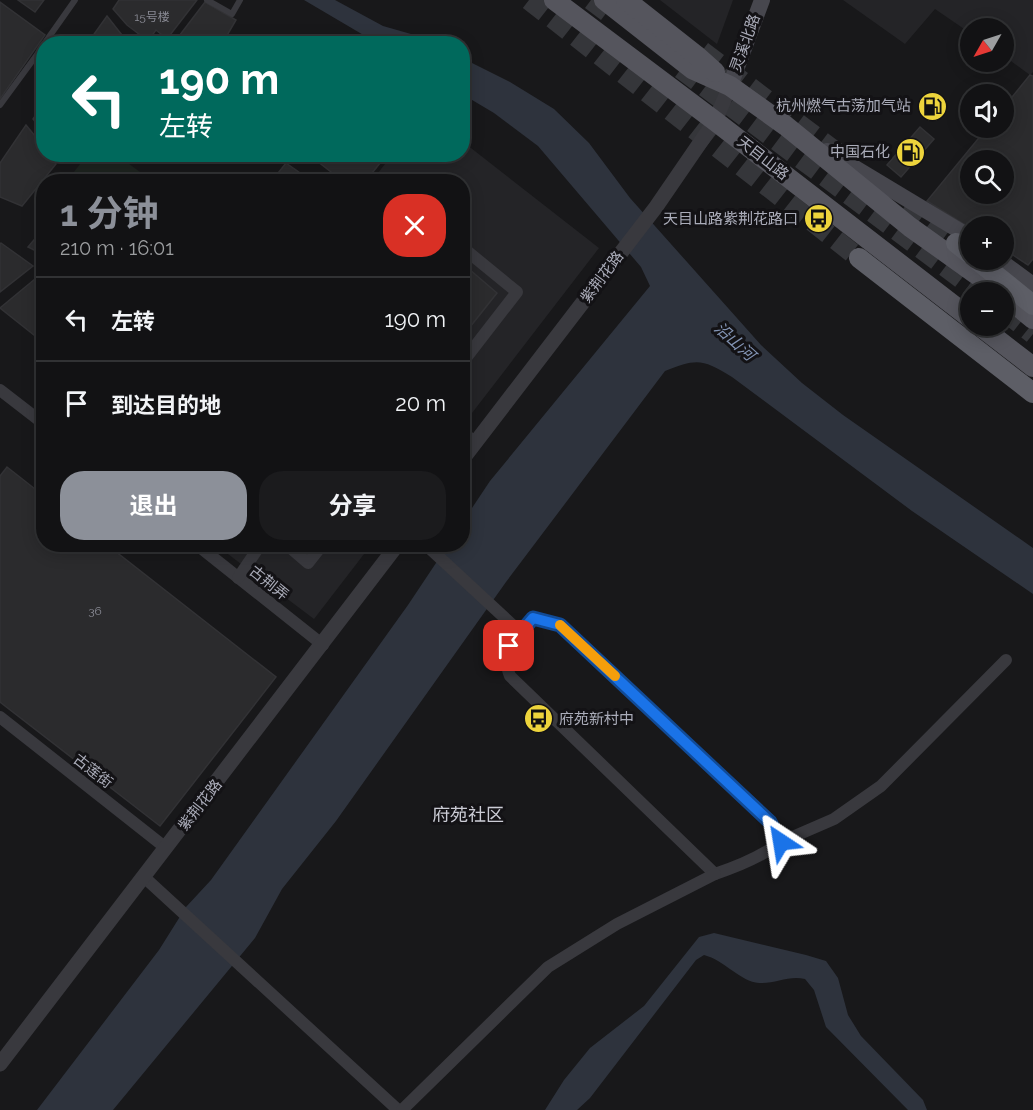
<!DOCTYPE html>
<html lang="zh">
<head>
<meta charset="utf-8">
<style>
  :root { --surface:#121214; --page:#1b1b1d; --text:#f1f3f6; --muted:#9c9ea0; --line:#313234; --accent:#8c9099 }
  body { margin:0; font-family:Raleway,"Noto Sans SC",sans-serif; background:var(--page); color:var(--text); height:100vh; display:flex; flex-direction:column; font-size:22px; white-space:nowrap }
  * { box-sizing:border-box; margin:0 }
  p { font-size:20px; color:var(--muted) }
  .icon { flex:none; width:33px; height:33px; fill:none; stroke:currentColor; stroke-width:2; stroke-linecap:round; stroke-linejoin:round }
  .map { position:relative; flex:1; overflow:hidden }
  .sheet { position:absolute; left:36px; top:174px; width:434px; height:378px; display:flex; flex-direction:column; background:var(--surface); border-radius:24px; box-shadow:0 3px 15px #0003,0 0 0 2px var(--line) }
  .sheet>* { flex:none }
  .hud { position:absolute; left:36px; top:36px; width:434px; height:126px; border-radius:24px; box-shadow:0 3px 15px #0003,0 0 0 2px var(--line); background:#00695c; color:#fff; overflow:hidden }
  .needle { width:39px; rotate:231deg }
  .fabs { position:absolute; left:960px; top:18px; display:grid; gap:12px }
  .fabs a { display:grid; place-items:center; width:54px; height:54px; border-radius:50%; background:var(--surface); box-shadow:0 3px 15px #0003,0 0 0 2px var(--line); font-size:30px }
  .pin { position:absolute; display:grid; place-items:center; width:51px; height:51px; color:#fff; margin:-26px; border-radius:12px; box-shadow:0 3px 9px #0006 }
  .me { position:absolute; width:66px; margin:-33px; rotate:327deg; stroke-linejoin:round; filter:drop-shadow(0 0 4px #0008) }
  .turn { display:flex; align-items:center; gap:21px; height:126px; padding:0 24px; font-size:27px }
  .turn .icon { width:78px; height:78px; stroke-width:2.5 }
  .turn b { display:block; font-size:42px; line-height:51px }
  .round { display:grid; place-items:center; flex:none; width:63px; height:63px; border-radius:24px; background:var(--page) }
  .overview { display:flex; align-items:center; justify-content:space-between; height:102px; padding:0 24px }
  h1 { font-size:36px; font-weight:700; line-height:45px; color:var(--accent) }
  .action { display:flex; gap:12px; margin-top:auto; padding:12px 24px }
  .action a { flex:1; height:69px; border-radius:24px; background:var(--accent); color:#fff; font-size:24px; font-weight:700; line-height:69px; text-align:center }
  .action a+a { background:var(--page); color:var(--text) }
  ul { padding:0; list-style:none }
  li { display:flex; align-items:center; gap:18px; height:84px; padding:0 24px; border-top:2px solid var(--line) }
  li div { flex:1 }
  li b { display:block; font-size:22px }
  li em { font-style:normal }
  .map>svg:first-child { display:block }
  .built { fill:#242427 }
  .green { fill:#1e2420 }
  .water { fill:#2e333d }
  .building { fill:#2b2b2d; stroke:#323235; stroke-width:1.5; fill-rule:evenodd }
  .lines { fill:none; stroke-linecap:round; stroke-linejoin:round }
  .trunk-tunnel { stroke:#35363a; stroke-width:20; stroke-dasharray:20 10; stroke-linecap:butt }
  .service { stroke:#39393e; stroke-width:6 }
  .minor { stroke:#39393e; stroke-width:12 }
  .tertiary { stroke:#39393e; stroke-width:15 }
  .secondary { stroke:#47474e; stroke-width:16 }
  .primary { stroke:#55555d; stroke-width:20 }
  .trunk { stroke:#5d5e66; stroke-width:20 }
  .route-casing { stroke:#114b97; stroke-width:15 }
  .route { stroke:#1a73e8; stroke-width:10 }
  .slow { stroke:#f59e0b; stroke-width:10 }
  .labels { text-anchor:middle; stroke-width:6; stroke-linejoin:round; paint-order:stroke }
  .number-label { font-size:12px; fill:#8a8b95 }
  .street-label { font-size:15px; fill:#aaacb9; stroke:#131215 }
  .poi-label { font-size:15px; fill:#aaacb9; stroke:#131215; text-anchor:end }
  .water-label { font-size:16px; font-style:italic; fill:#8293b3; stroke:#131215 }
  .quarter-label { font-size:18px; fill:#cbccd5; stroke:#131215 }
</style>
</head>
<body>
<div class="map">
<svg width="1033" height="1110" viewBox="0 0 1033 1110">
  <rect width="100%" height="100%" fill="#18181a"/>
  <!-- built -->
  <g class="built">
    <path d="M660,0H733L717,44Z"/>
    <path d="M843,0H1033V72L1030,75L1004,56V28H970V33L935,9L905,44Z"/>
    <path d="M462,141L599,248L462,426V182H371L392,155L462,154Z"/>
    <path d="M216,545H371L314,619Z"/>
  </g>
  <!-- green -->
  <path class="green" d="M87,155H117L140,172L128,181H67Z"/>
  <!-- water -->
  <g class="water">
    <path d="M304,0H335L383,26L425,38L436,43H377Z"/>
    <path d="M462,58L510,82L554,109L589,143L630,198L761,345L802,383L843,415L1033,548V594L912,511L732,377C703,359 697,358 665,371L506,582L336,821L282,889L255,938L113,1110H37L159,950L186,907L211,880L408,605L448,545L462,544V523L490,481L650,286L641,267L538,146L494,113L462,94Z"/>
    <path d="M714,933L806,955L826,961L838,978L848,1015L861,1036L923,1100L927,1110H908L826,1027L814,990L805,979C789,975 775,984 759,983C741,982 724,960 704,955L696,960L590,1098L577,1110H545L564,1080L590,1048L644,1006L699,937Z"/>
  </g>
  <!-- building -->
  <g class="building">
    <path d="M18,0H44L35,12Z"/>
    <path d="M119,0H197L167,39L156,30L148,41L127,25L113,9Z"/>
    <path d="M0,2L45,35L0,99Z"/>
    <path d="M205,2L236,20L222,44H173Z"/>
    <path d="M107,16L129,44H87Z"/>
    <path d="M1030,75L1033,76V259L1028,265L1004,249V226H970V228L927,201L987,128H1004V107ZM970,160H1004V194H970Z"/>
    <path d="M44,103V133L33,119Z"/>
    <path d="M26,125L44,147V154H49L56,164L22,206L0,197V163Z"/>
    <path d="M920,127L934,139L901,177L887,165Z"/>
    <path d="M308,154H379L384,158L365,182H344Z"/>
    <path d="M286,163L313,182H271Z"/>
    <path d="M44,228V255L28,247Z"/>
    <path d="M1,243L33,266L0,292V244Z"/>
    <path d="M462,263L497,293L462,337Z"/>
    <path d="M41,274L44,275V343L0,308Z"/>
    <path d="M7,467L44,496V544H106L276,677L160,826L0,702V476Z"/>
  </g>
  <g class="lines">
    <!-- trunk-tunnel -->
    <g class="trunk-tunnel">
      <path d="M529,0L859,258"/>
      <path d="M591,0L615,18"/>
      <path d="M702,51L844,158"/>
      <path d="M681,69L979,292"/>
      <path d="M906,205L956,243"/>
      <path d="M1004,311L1033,334"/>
    </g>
    <!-- service -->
    <g class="service">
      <path d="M207,0L232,14L240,0"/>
      <path d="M44,44L75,0"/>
      <path d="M0,105L44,45"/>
    </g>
    <!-- minor -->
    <g class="minor">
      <path d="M462,247L517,292L462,363"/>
      <path d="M0,390L44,424"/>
      <path d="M462,432L475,442"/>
      <path d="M196,544L323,645"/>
      <path d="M286,544L308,563L323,544"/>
      <path d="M425,544L521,633"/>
      <path d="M238,578L261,544"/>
      <path d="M533,618L560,625L770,822L781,842C761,857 739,866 715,874L510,676C499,649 517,638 533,618Z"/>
      <path d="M0,717L166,848"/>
      <path d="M781,842L834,819L881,786L1006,660"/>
      <path d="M144,877L398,1110"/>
      <path d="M402,1110L548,967L617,924L715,874"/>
    </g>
    <!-- tertiary -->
    <g class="tertiary">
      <path d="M462,460L656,207L715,121L730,86"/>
      <path d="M0,1064L398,544"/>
    </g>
    <!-- secondary -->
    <g class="secondary">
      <path d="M730,86L762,0"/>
      <path d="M827,151L970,237"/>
      <path d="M999,260L1033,285"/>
    </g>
    <!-- primary -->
    <g class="primary">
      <path d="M554,0L715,121L970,318"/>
      <path d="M604,0L692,69L730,86L786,126L910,227L1001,292"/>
      <path d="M626,0L696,55L715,72"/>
      <path d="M1004,295L1033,319"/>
      <path d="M980,326L1033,367"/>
    </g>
    <!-- trunk -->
    <g class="trunk">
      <path d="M956,243L970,254"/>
      <path d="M859,258L1033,393"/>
      <path d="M977,260L1033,305"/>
    </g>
  </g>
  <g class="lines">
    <defs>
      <path id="route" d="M509,646L533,618L560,625L770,822L781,842"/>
    </defs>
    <!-- route casing -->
    <use href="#route" class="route-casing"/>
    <!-- route -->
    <use href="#route" class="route"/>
    <!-- slow -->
    <path class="slow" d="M560,625L615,676"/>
  </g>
  <!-- icons -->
  <defs>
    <symbol id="fuel-disc" viewBox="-11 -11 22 22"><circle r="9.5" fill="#edd43c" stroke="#131215"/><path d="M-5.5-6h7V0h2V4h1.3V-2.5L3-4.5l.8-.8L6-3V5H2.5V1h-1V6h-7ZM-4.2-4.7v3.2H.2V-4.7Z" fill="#111"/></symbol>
    <symbol id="bus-disc" viewBox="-11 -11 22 22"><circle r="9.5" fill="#edd43c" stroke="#131215"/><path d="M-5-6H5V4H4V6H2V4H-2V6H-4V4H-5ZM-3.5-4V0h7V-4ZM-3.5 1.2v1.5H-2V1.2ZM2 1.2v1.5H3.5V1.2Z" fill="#111"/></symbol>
  </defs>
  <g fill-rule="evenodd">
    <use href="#fuel-disc" x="916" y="90" width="33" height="33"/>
    <use href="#fuel-disc" x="894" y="136" width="33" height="33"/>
    <use href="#bus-disc" x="802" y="202" width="33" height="33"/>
    <use href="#bus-disc" x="522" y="702" width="33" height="33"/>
  </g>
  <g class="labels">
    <!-- number labels -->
    <g class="number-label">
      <text x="152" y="21">15号楼</text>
      <text x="95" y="615">36</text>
    </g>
    <!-- street labels -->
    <g class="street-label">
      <text transform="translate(745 43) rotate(-70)" y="5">灵溪北路</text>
      <text transform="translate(763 158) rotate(38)" y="5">天目山路</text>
      <text transform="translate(602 277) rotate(-53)" y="5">紫荆花路</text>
      <text transform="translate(269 583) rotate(39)" y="5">古荆弄</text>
      <text transform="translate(93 771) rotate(38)" y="5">古莲街</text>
      <text transform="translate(200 805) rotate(-52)" y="5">紫荆花路</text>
    </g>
    <!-- poi labels -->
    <g class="poi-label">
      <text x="911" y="111">杭州燃气古荡加气站</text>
      <text x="890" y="157">中国石化</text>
      <text x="798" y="224">天目山路紫荆花路口</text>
      <text x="559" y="724" text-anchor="start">府苑新村中</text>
    </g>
    <!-- water labels -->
    <g class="water-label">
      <text transform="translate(735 341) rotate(42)" y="6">沿山河</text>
    </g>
    <!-- quarter labels -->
    <g class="quarter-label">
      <text x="468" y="821">府苑社区</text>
    </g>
  </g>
</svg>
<div class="fabs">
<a><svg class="needle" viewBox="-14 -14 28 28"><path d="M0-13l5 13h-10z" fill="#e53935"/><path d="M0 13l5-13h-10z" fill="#9c9ea0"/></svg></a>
<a><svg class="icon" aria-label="sound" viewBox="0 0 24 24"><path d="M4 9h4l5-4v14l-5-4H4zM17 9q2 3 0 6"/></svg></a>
<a><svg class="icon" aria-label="search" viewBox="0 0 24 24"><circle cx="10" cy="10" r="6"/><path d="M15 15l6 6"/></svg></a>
<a>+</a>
<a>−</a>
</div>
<div class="pin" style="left:509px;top:646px;background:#d93025"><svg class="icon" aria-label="arrive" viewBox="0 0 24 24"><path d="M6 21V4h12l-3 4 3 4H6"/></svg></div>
<svg class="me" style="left:781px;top:842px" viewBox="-20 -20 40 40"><path d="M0-17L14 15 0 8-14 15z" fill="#1a73e8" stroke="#fff" stroke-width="4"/></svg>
<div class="hud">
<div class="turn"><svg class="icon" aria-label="left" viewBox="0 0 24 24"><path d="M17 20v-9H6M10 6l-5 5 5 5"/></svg><div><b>190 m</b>左转</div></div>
</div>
<section class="sheet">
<div class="overview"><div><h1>1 分钟</h1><p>210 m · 16:01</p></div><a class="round" style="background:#d93025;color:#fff"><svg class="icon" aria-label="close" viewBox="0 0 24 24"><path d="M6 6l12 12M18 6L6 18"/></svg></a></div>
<ul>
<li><svg class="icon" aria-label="left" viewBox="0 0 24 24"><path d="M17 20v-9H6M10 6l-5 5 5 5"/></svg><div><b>左转</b></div><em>190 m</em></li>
<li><svg class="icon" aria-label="arrive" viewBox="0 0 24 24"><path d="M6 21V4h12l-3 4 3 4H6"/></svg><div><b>到达目的地</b></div><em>20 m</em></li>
</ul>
<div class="action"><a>退出</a><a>分享</a></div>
</section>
</div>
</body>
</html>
